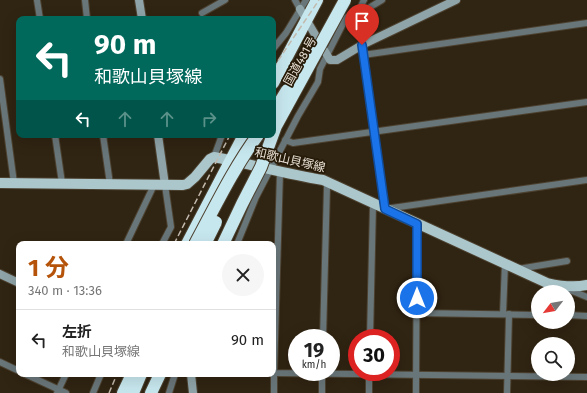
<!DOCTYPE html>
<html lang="ja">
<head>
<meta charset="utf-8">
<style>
  :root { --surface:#fff; --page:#f6f6f6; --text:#222; --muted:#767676; --line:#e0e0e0; --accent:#b45309 }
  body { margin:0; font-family:"Fira Sans","Noto Sans JP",sans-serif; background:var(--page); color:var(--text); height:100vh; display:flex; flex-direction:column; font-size:15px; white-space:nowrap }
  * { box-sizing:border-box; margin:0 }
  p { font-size:13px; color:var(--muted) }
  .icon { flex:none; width:22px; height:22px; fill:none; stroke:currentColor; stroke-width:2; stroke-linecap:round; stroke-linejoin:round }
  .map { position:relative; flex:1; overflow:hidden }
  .panel { position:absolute; left:16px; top:241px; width:260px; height:136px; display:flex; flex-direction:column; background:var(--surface); border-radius:8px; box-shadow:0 4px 16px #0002 }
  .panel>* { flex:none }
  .banner { position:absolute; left:16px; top:16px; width:260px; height:122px; border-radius:8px; box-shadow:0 4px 16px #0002; background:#00695c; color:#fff; overflow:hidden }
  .needle { width:26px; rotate:239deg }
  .buttons { position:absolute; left:531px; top:285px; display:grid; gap:8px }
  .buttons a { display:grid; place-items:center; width:44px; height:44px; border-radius:50%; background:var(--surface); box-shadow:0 4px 16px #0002; font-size:20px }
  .speed { position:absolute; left:288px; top:329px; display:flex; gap:8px; font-size:20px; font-weight:700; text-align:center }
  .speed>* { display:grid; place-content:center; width:52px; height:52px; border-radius:50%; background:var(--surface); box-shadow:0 4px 16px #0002; line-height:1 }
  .speed small { font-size:10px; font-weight:400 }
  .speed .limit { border:6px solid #d22; background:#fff; color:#111 }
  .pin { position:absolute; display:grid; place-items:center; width:34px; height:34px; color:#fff; margin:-41px -17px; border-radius:50% 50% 50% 0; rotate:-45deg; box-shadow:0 0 4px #0007 }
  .pin .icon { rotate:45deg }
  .me { position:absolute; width:44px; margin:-22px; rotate:0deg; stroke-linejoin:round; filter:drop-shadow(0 0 3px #0008) }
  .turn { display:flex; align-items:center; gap:14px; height:84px; padding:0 12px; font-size:18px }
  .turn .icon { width:52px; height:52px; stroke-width:2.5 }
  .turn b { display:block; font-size:28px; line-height:34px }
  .lanes { display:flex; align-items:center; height:38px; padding:0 12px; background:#0003; justify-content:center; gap:20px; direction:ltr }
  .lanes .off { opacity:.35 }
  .round { display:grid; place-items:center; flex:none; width:42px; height:42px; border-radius:21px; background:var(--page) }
  .summary { display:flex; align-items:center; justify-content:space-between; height:68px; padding:0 12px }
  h1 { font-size:24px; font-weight:700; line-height:30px; color:var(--accent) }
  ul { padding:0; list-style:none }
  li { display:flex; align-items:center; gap:12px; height:60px; padding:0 12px; border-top:1px solid var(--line) }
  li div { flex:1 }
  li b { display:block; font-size:15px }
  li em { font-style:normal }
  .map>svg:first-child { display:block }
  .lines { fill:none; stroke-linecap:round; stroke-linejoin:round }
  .street-casing { stroke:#4d4231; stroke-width:8 }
  .secondary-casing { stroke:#4d4231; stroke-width:10 }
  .primary-casing { stroke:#4d4231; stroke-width:12 }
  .highway-casing { stroke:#4d4231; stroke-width:14 }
  .street { stroke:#697679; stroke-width:6 }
  .secondary { stroke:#8fa4a8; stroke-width:8 }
  .primary { stroke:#acc7cc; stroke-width:10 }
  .highway { stroke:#c7e7ee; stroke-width:12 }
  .rail { stroke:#c3baae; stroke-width:1.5; stroke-dasharray:6 3; stroke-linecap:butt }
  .highway-bridge-casing { stroke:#4d4231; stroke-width:14; stroke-linecap:butt }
  .highway-bridge { stroke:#c7e7ee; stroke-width:12 }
  .route-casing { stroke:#114b97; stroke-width:10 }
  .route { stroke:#1a73e8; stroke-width:7 }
  .labels { text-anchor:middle; stroke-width:3.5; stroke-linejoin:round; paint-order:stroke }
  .street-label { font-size:12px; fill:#e8e0d5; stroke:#261a08 }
</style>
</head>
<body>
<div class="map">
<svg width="587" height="393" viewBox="0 0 587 393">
  <rect width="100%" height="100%" fill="#302412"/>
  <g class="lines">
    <defs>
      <g id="street">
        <path d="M37,0L40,19"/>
        <path d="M85,0L87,19"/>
        <path d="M295,0L300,9"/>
        <path d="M360,8L367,9L382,0"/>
        <path d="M202,13L225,0"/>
        <path d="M362,45L385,209L587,180"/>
        <path d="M273,49L286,33L306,0"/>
        <path d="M363,55L587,23"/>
        <path d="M0,79L14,183"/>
        <path d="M55,135L62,183"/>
        <path d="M103,135L110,184"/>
        <path d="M285,140L293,143L587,102"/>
        <path d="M214,157L222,135"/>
        <path d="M280,172L274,373L587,377"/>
        <path d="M126,244L154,185"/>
        <path d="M162,244L171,227L165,185"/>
        <path d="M237,244L256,197L298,116L318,82L320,69L346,18L360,8L364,0"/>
        <path d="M518,269L567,261"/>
        <path d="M565,288L587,297"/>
        <path d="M417,313L538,315"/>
        <path d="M503,314L505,263"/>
        <path d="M568,315L587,316"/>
        <path d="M323,338L327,186L329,183"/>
        <path d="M370,338L373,204"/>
        <path d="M0,362L19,371"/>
        <path d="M25,374L66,393"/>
        <path d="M57,393L66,374"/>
        <path d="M93,393L101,374"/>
        <path d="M169,393L175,374"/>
        <path d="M274,393V373"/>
        <path d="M322,393V372"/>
        <path d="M369,393V372"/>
        <path d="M416,393L417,224"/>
        <path d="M507,393L509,314"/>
      </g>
      <g id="secondary">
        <path d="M139,0L142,19"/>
        <path d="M300,9L330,60H337L362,45L456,0"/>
        <path d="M158,135L165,185"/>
        <path d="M0,274L19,283"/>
        <path d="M191,374L193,393"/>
      </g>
      <path id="primary" d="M0,183L183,185L187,184L195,177L210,159L214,157C251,164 286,174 323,180L547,283C560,286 573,288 587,285"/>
      <g id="highway">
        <path d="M273,83L317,0"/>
        <path d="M187,244L244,135"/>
        <path d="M123,393L132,374"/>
        <path d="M133,393L141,374"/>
        <path d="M151,393L160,374"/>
      </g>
    </defs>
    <!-- street casing -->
    <use href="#street" class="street-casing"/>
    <!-- secondary casing -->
    <use href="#secondary" class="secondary-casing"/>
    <!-- primary casing -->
    <use href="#primary" class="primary-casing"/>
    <!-- highway casing -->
    <use href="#highway" class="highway-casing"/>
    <!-- street -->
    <use href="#street" class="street"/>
    <!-- secondary -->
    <use href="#secondary" class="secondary"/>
    <!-- primary -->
    <use href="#primary" class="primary"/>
    <!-- highway -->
    <use href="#highway" class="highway"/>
    <!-- rail -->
    <g class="rail">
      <path d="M273,68L319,0"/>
      <path d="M174,244L230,135"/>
      <path d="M109,393L117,374"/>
    </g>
    <defs>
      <g id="highway-bridge">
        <path d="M273,113L287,90"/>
        <path d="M195,244C215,207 233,169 258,135"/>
        <path d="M205,244L216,222"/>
        <path d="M223,244L242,204L261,167L276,126L345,0"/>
      </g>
    </defs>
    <!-- highway-bridge casing -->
    <use href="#highway-bridge" class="highway-bridge-casing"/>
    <!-- highway-bridge -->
    <use href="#highway-bridge" class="highway-bridge"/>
  </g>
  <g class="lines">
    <defs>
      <path id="route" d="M362,45L385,209L417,224V298"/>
    </defs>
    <!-- route casing -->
    <use href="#route" class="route-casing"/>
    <!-- route -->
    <use href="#route" class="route"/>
  </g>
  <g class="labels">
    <!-- street labels -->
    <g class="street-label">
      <text transform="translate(300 61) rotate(-61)" y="4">国道481号</text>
      <text transform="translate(290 160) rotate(13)" y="4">和歌山貝塚線</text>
    </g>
  </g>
</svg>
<div class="buttons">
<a><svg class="needle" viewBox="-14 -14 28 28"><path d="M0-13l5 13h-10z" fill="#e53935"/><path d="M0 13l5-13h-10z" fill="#767676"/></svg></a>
<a><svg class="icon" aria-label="search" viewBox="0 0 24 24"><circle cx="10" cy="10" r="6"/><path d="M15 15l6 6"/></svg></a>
</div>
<div class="speed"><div>19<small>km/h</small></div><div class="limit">30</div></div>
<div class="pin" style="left:362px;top:45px;background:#d93025"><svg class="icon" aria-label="arrive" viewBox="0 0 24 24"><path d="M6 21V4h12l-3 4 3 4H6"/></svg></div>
<svg class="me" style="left:417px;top:298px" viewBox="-20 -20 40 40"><circle r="17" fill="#1a73e8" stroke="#fff" stroke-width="3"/><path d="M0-11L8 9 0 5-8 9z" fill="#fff"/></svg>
<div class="banner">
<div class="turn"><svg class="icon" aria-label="left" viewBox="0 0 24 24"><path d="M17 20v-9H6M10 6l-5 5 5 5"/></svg><div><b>90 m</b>和歌山貝塚線</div></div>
<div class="lanes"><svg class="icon" aria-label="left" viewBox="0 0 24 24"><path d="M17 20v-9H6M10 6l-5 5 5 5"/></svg><svg class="icon off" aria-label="ahead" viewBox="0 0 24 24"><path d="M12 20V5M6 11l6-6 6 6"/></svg><svg class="icon off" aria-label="ahead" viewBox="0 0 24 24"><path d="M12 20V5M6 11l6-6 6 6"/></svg><svg class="icon off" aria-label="right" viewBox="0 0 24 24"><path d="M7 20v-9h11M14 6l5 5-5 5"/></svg></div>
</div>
<section class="panel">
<div class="summary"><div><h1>1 分</h1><p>340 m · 13:36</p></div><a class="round"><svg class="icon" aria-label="close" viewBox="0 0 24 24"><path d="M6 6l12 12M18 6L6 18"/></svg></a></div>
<ul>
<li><svg class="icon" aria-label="left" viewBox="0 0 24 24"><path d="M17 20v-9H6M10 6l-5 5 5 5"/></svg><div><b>左折</b><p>和歌山貝塚線</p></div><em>90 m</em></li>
</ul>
</section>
</div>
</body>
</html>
